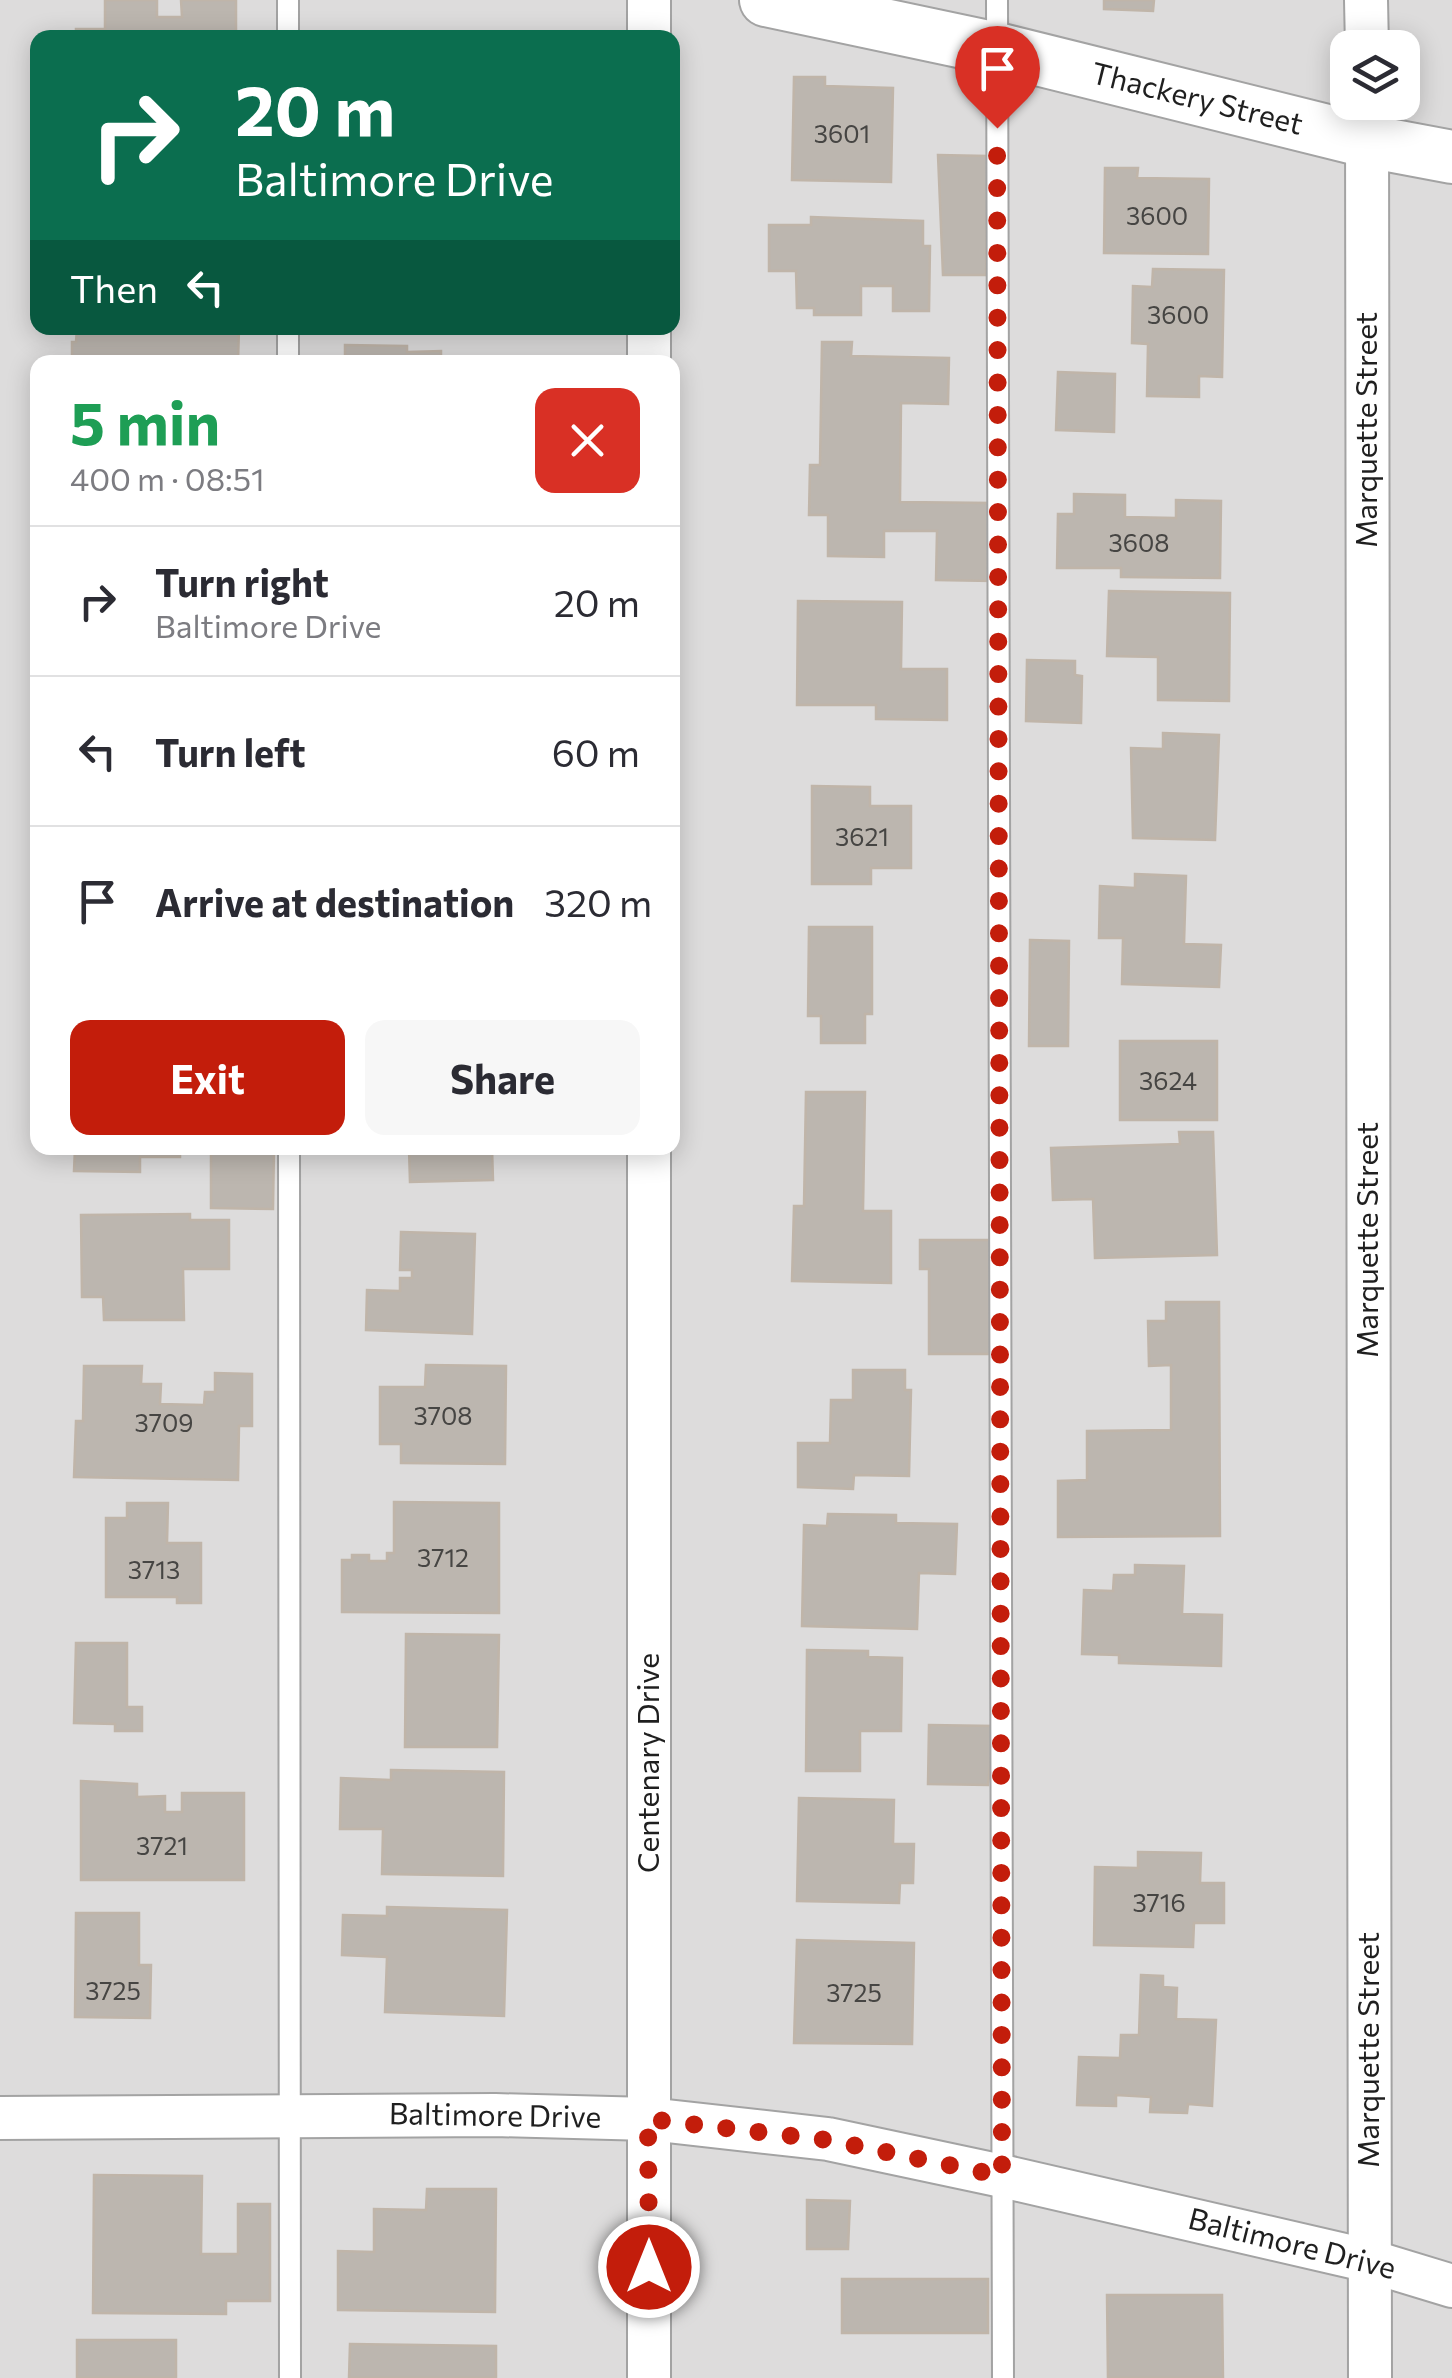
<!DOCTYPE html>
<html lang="en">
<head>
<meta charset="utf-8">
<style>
  :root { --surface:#fff; --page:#f7f7f7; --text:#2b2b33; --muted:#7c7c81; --line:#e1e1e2; --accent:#c31d0b }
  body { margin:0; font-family:Commissioner,sans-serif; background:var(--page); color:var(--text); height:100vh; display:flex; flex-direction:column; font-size:38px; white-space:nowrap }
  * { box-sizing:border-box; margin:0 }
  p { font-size:32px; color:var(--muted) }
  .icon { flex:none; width:55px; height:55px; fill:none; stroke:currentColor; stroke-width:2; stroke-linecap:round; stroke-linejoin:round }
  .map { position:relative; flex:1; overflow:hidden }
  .details { position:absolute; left:30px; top:355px; width:650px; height:800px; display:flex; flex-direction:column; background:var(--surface); border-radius:20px; box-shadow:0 5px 25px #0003 }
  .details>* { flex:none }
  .hud { position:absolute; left:30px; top:30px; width:650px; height:305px; border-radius:20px; box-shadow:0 5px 25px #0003; background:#0b6e4f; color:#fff; overflow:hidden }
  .controls { position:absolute; left:1330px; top:30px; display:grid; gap:20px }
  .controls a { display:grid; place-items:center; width:90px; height:90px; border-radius:20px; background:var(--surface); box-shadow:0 5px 25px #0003; font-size:50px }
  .pin { position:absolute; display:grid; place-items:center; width:85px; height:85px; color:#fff; margin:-102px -42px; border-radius:50% 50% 50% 0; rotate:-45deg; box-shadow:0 0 10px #0007 }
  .pin .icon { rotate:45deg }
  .me { position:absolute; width:110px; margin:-55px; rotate:0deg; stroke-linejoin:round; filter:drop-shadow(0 0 8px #0008) }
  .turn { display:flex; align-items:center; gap:35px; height:210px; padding:0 40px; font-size:45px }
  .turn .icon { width:130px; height:130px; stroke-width:2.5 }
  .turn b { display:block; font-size:70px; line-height:85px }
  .then { display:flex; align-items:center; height:95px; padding:0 40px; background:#0003; gap:20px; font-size:38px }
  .round { display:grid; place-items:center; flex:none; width:105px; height:105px; border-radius:20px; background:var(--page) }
  .head { display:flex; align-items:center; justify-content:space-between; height:170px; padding:0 40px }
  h1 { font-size:60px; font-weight:700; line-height:75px; color:#1e9e55 }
  .button { display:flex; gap:20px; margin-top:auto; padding:20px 40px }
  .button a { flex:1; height:115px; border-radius:20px; background:var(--accent); color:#fff; font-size:40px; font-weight:700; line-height:115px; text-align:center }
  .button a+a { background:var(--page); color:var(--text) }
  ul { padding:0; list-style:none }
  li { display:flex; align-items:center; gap:30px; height:150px; padding:0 40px; border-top:2px solid var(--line) }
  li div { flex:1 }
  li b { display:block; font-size:38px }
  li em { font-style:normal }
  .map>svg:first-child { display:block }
  .residential { fill:#dddcdc; fill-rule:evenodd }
  .building { fill:#bcb6af; stroke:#c0b5a9; stroke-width:2.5 }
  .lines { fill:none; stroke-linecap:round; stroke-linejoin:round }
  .service-casing { stroke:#a3a3a3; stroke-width:24 }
  .minor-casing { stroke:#a3a3a3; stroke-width:46 }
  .tertiary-casing { stroke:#a3a3a3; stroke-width:56 }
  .service { stroke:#fff; stroke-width:20 }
  .minor { stroke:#fff; stroke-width:42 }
  .tertiary { stroke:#fff; stroke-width:52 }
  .route { stroke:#c31d0b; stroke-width:18; stroke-dasharray:0 32.4 }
  .labels { text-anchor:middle; stroke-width:9; stroke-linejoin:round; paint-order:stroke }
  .number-label { font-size:25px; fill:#464543 }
  .street-label { font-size:30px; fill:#1f1f1f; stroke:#fff }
</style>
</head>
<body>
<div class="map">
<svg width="1452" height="2378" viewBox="0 0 1452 2378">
  <rect width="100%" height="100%" fill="#efede6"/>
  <!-- residential -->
  <path class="residential" d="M0,0H1452V2378H0ZM38,38H672V328H38ZM1348,48H1402V102H1348ZM38,362H672V1148H38Z"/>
  <!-- building -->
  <g class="building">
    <path d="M105,0H157V17H182L181,0H236V38H76V29H105Z"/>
    <path d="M1104,0H1154L1153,11L1104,9Z"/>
    <path d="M794,77H825V86L893,88L891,182L792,180Z"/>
    <path d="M938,155L988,156L986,275H943Z"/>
    <path d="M1105,168H1138L1137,178L1209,179L1208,254L1104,253Z"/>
    <path d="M811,217L923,221V246H930L929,311H893V286H861V315H814V308H797L796,271H769V225H811Z"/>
    <path d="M1153,269L1224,270L1222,377L1199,376V397L1147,396L1148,344L1132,343L1133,286L1152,287Z"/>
    <path d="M77,328H239L238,362H72V342H76Z"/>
    <path d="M822,342H852L851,356L949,358L948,404L901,403L900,502L993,503L992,581L936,580L937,531H884V557L828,556V515H809L810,465H820Z"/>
    <path d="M345,345L407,346V352L441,351V362H345Z"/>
    <path d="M1058,372L1115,374L1114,432L1056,430Z"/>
    <path d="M1074,494L1125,495V517L1176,518V500L1221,501L1220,578L1121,577V568H1057L1058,514H1074Z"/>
    <path d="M1109,591L1230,593L1229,701L1158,700V657L1107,656Z"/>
    <path d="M798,601L902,602L901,669H947V720L876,719V705H797Z"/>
    <path d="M1027,660L1075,661V675L1082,676L1081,723L1026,721Z"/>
    <path d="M1163,733L1219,735L1215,840L1133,838L1131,748L1163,749Z"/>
    <path d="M812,786L870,787V806H911V868H871V884H812Z"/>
    <path d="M1135,874L1186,876L1184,944L1221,945L1219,987L1122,984L1123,938H1099L1100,886L1135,888Z"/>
    <path d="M809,927H872V1014H865V1043H821V1016H808Z"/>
    <path d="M1030,940L1069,941L1068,1046H1029Z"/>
    <rect x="1120" y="1041" width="97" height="79"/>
    <path d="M806,1092H865L863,1211H891V1283L792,1281L794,1206H804Z"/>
    <path d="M1179,1132H1213L1217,1255L1095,1258L1093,1199L1053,1200L1051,1148L1180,1144Z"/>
    <path d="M75,1148H180V1157H140V1172L74,1171Z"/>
    <path d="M211,1148H274L273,1209L211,1208Z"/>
    <path d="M409,1148H492L493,1180L410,1182Z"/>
    <path d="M190,1214V1220H229V1269H183L184,1320H104L103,1297H82L81,1215Z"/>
    <path d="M401,1232L475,1234L472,1334L366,1330L367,1290L400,1291V1278H412V1270H400Z"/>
    <path d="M920,1240H995V1354H929V1269H920Z"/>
    <path d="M1166,1302H1219L1220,1536L1058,1537V1481L1087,1480V1431L1171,1430V1365L1149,1366L1148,1321H1166Z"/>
    <path d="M426,1365L506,1366L505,1464L401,1463V1444H380V1387H425Z"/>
    <path d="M84,1366H142L141,1384H161L160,1404L204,1405L205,1392H215V1373L252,1374V1426H239L238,1480L74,1477L76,1421H83Z"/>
    <path d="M853,1370H905V1390H911L909,1476L854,1475L853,1489L798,1487V1443H830L831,1400H853Z"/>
    <path d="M394,1502L499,1503V1613L342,1612V1560H352V1555H369V1561H387V1553H394Z"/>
    <path d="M127,1503H168L167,1543H201V1603H177V1597H106V1518H127Z"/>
    <path d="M828,1514L896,1515V1523L957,1524L955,1574L919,1573L917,1629L802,1626L804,1525L827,1526Z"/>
    <path d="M1135,1565L1184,1566L1182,1614L1222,1615L1221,1666L1119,1663V1655L1082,1654L1084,1590L1113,1591L1114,1575H1135Z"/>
    <path d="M406,1634L499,1635L497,1747H405Z"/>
    <path d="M76,1643H127V1707H142V1731H115V1724L74,1723Z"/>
    <path d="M807,1650L868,1651V1657L902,1658L901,1731H860V1771H806Z"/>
    <path d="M929,1725L995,1726L988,1785L928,1784Z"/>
    <path d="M391,1770L504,1772L503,1876L382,1874L383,1829H340L341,1778L391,1780Z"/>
    <path d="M81,1781L137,1784V1797L165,1796V1812H182V1793H244V1880H81Z"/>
    <path d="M799,1798L894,1800L893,1844H914L913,1883H900L899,1903L797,1901Z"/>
    <path d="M1138,1852L1201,1853L1200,1883H1224V1923H1194L1193,1947L1094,1945L1095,1867L1138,1868Z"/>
    <path d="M387,1907L507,1910L504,2016L385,2012L387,1957L342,1955L343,1915L387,1916Z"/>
    <path d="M76,1913H139V1965H151L150,2018L75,2017Z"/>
    <path d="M797,1940L914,1943L912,2044L794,2043Z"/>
    <path d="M1141,1975L1163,1976V1987L1177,1988L1176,2019L1216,2020L1212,2106L1188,2104L1187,2113L1150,2112L1151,2097L1116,2095V2106L1077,2105L1079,2057L1120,2058L1121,2035H1139Z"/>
    <path d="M94,2175L202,2176L201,2254H238V2204H270V2301H226V2314L93,2313Z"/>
    <path d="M427,2189H496L495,2312L338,2310V2251L374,2252V2209L426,2210Z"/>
    <path d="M807,2200L850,2201L848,2249H807Z"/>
    <rect x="842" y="2279" width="146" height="54"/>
    <path d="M1107,2295H1222L1223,2378H1108Z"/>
    <rect x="77" y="2340" width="99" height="38"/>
    <path d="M350,2344L496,2346V2378H349Z"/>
  </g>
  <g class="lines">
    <defs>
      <g id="service">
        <path d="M288,0V38"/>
        <path d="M997,0L1003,2378"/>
        <path d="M288,328V362"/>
        <path d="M289,1148L290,2378"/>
      </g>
      <g id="minor">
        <path d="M649,0V38"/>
        <path d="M1366,0L1367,48"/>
        <path d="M1367,102L1370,2378"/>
        <path d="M649,328V362"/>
        <path d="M649,1148V2378"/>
        <path d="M0,2118L495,2115L649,2119L828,2139L1002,2176L1370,2261L1452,2286"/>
      </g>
      <path id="tertiary" d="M766,0L997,49L1367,141L1452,157"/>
    </defs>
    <!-- service casing -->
    <use href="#service" class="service-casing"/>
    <!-- minor casing -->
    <use href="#minor" class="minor-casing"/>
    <!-- tertiary casing -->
    <use href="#tertiary" class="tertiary-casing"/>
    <!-- service -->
    <use href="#service" class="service"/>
    <!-- minor -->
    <use href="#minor" class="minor"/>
    <!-- tertiary -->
    <use href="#tertiary" class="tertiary"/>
  </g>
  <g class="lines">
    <!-- route -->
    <path class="route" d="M649,2267L648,2119L828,2140L1002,2176L997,128"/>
  </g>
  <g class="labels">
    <!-- number labels -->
    <g class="number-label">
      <text x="842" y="143">3601</text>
      <text x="1157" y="225">3600</text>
      <text x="1178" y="324">3600</text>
      <text x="1139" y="552">3608</text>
      <text x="862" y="846">3621</text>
      <text x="1168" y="1090">3624</text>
      <text x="443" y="1425">3708</text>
      <text x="164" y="1432">3709</text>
      <text x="443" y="1567">3712</text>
      <text x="154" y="1579">3713</text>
      <text x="162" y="1855">3721</text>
      <text x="1159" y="1912">3716</text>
      <text x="113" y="2000">3725</text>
      <text x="854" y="2002">3725</text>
    </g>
    <!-- street labels -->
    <g class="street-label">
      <text transform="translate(1197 99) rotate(14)" y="10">Thackery Street</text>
      <text transform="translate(1367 430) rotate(-90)" y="10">Marquette Street</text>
      <text transform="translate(1368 1240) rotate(-90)" y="10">Marquette Street</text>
      <text transform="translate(649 1763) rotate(-90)" y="10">Centenary Drive</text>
      <text transform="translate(1369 2050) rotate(-90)" y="10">Marquette Street</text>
      <text transform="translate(495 2116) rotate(1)" y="10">Baltimore Drive</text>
      <text transform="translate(1292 2244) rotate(14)" y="10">Baltimore Drive</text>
    </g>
  </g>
</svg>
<div class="controls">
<a><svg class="icon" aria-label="layers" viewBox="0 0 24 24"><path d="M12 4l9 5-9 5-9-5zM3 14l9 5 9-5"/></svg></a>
</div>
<div class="pin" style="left:997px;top:128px;background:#d93025"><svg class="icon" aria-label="arrive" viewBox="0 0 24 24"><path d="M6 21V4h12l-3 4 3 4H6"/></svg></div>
<svg class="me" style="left:649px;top:2267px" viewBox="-20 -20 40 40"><circle r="17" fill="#c31d0b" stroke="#fff" stroke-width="3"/><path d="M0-11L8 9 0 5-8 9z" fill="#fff"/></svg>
<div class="hud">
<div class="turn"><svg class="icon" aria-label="right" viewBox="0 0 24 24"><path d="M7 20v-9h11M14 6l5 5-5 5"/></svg><div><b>20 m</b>Baltimore Drive</div></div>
<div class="then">Then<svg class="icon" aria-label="left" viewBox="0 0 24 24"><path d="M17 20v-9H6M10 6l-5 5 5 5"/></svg></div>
</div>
<section class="details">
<div class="head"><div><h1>5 min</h1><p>400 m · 08:51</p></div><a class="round" style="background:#d93025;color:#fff"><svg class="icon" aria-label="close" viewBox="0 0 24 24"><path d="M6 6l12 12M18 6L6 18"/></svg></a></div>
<ul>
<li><svg class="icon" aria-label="right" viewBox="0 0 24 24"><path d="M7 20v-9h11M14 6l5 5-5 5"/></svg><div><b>Turn right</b><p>Baltimore Drive</p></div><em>20 m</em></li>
<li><svg class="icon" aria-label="left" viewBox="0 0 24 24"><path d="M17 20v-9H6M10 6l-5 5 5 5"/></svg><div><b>Turn left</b></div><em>60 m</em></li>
<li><svg class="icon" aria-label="arrive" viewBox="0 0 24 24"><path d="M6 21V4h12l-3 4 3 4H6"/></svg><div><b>Arrive at destination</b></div><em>320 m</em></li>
</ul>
<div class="button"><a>Exit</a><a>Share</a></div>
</section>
</div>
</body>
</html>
